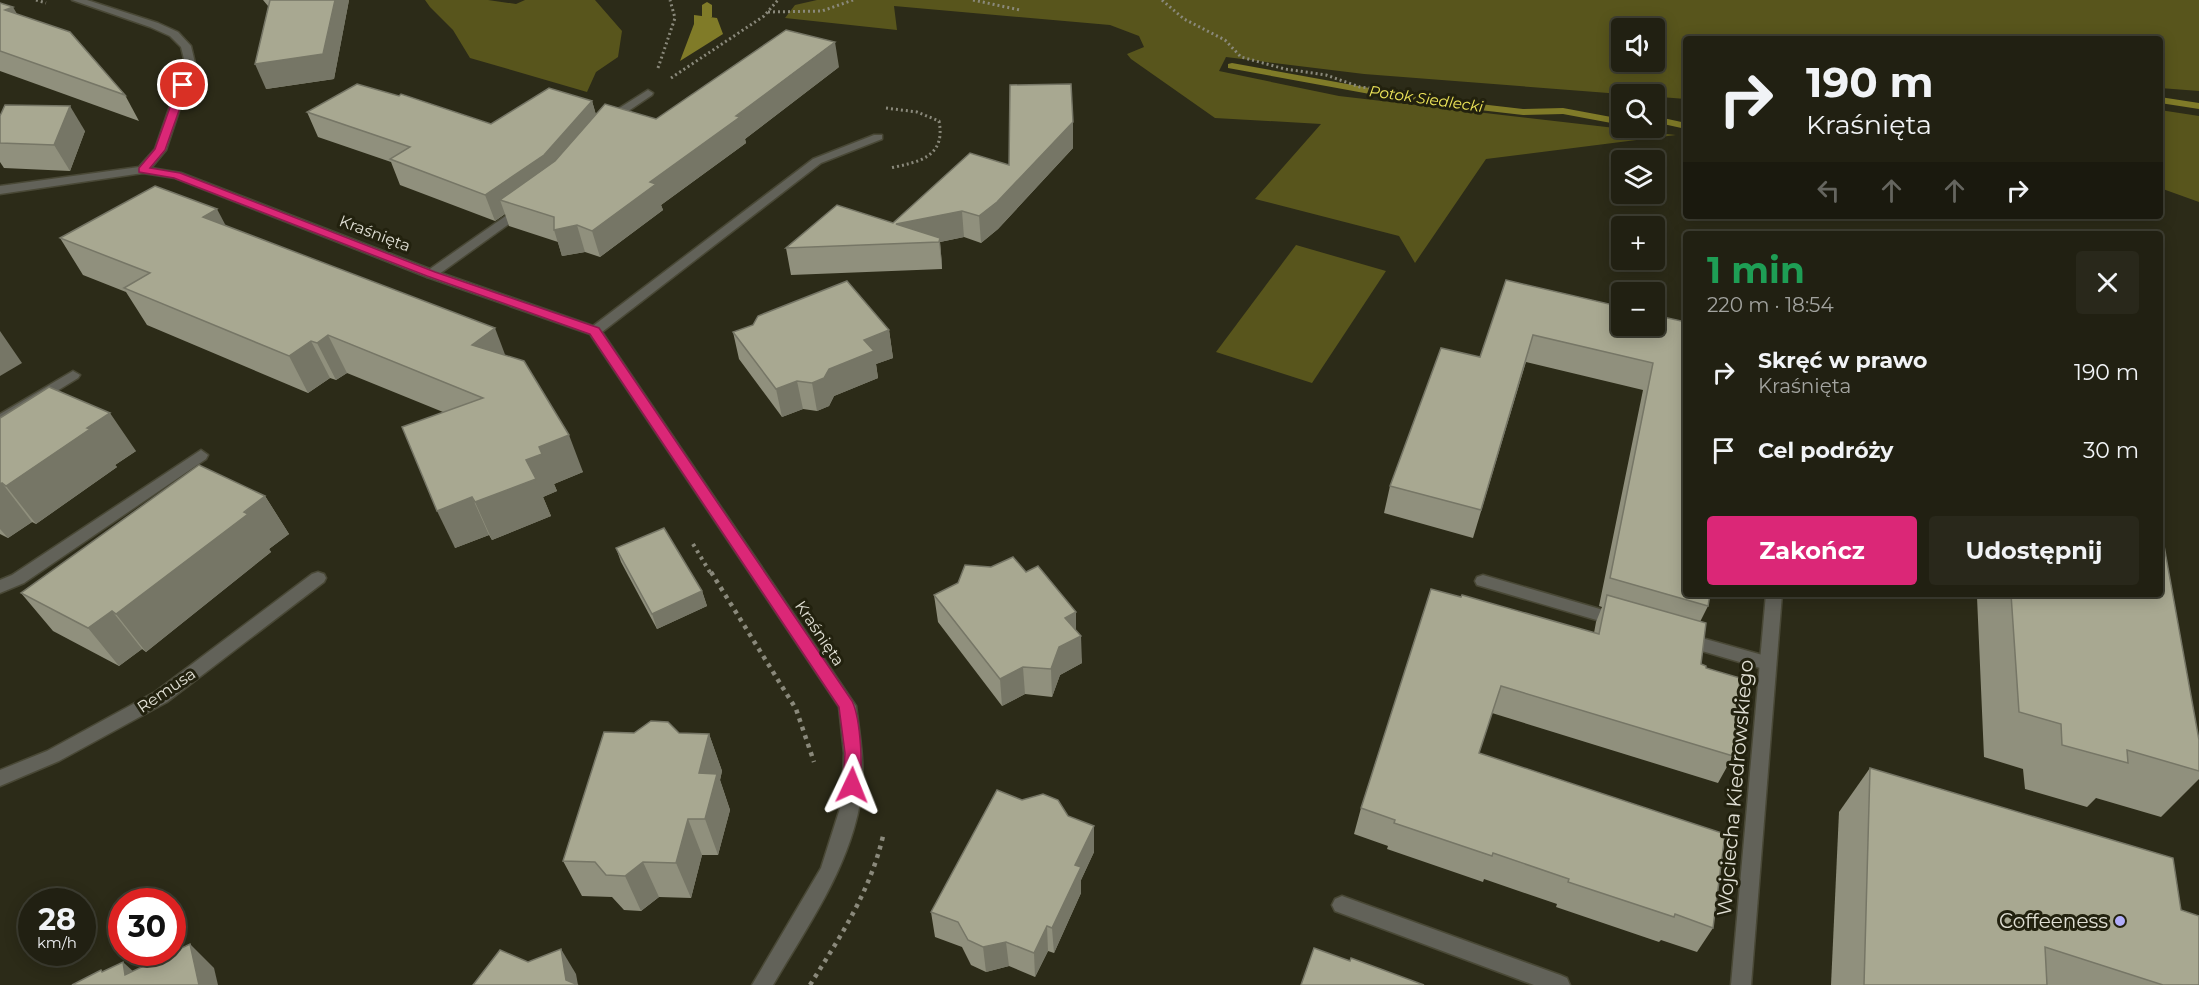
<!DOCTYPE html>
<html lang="pl">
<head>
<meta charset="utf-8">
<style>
  :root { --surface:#212012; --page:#29281b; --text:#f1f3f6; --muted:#a2a39f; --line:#3e3e32; --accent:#db2777 }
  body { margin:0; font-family:Montserrat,sans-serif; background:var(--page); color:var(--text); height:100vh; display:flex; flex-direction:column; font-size:22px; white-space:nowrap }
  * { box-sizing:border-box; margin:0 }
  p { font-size:20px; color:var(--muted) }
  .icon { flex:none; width:33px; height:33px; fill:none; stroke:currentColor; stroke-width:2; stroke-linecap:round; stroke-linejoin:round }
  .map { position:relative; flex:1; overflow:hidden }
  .drawer { position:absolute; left:1683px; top:231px; width:480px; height:366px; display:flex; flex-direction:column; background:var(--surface); border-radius:6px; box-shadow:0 3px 15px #0003,0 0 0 2px var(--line) }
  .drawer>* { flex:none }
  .hud { position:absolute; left:1683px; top:36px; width:480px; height:183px; border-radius:6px; box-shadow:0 3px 15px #0003,0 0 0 2px var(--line); background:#212012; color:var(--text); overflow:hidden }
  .fabs { position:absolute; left:1611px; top:18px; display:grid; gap:12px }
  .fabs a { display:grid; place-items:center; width:54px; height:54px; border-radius:6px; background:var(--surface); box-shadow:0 3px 15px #0003,0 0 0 2px var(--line); font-size:30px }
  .speed { position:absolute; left:18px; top:888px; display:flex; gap:12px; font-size:30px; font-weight:700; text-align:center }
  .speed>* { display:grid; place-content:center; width:78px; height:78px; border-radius:50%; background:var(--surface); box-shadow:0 3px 15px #0003,0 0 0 2px var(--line); line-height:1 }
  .speed small { font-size:15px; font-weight:400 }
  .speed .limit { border:9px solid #d22; background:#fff; color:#111 }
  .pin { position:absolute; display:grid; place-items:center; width:51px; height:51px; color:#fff; margin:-26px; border:3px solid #fff; border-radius:50%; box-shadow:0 2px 6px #0007 }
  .me { position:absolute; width:66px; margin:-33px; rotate:2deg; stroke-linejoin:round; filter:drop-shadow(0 0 4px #0008) }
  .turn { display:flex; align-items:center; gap:21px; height:126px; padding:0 24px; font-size:27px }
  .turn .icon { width:78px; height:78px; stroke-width:2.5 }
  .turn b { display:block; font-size:42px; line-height:51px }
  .lanes { display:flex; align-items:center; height:57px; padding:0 24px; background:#0003; justify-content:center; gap:30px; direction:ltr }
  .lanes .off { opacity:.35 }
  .round { display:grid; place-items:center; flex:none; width:63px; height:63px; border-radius:6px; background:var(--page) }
  .head { display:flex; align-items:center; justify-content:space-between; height:102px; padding:0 24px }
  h1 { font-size:36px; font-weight:700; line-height:45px; color:#1e9e55 }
  .primary-button { display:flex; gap:12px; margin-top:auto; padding:12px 24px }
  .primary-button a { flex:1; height:69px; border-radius:6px; background:var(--accent); color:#fff; font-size:24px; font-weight:700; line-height:69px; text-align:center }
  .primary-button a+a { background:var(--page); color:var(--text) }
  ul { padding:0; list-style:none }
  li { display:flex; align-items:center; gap:18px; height:78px; padding:0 24px }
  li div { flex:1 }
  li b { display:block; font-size:22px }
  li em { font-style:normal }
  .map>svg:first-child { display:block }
  .green { fill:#58551c; fill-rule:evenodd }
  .water { fill:#807b28 }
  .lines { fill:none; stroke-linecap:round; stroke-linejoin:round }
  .stream { fill:#807b28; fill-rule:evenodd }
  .service-casing { stroke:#494836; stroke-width:3 }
  .minor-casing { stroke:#494836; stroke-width:3 }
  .path-far2 { stroke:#8a897b; stroke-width:3; stroke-dasharray:2 3; stroke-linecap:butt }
  .path-far1 { stroke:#8a897b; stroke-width:4; stroke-dasharray:3 4.5; stroke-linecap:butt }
  .path { stroke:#8a897b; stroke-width:4.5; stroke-dasharray:4 5; stroke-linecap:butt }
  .service { fill:#626259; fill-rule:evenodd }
  .minor { fill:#626259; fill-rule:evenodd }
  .wall { fill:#90907d }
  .shaded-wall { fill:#767666 }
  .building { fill:#a8a891; stroke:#767666; stroke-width:1.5 }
  .route { fill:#db2777; stroke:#8e194d; stroke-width:1.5 }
  .poi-dot { fill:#b1adfa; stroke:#22210e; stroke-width:2 }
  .labels { text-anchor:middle; stroke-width:6; stroke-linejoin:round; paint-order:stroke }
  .far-water-label { font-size:15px; font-style:italic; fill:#f0e75a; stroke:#22210e }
  .street-label { font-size:16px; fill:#e0dfd4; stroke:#22210e }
  .near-street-label { font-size:20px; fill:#e0dfd4; stroke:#22210e }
  .near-poi-label { font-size:20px; fill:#e0dfd4; stroke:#22210e; text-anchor:end }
</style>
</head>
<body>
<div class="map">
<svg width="2199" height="985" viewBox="0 0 2199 985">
  <rect width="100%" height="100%" fill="#2c2b18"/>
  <!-- green -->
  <g class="green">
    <path d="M425,0H488L516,4L525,0H595L622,31L618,57L596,72L587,92L470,58L453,30L430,7Z"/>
    <path d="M817,0H2199V91L2160,88V39H1686V99L1364,74L1226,57L1219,71L1339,96L1676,135L1486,159L1415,263L1399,236L1255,199L1321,124L1215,118L1131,59L1127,54L1144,47L1139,36L1110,25L894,6L897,30L785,18L795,5ZM1622,28H1654V62H1622Z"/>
    <path d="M2160,110L2199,116V202L2160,188Z"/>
    <path d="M1296,245L1386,271L1312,383L1216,352Z"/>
  </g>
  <!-- water -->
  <path class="water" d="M694,15L717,18L723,34L680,61L694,24Z"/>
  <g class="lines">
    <!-- stream -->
    <g class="stream">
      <path d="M707,2L712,5V17L707,20L702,17V5Z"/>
      <path d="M1232,63L1419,97L1523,109L1563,108L1622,119V125L1563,114L1523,115L1419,103L1228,68V64Z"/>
      <path d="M2160,97L2199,103V109L2160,103Z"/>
      <path d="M1654,116L1686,123V129L1654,122Z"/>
    </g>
    <defs>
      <g id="service">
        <path d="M648,90L653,93L652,95L621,116L614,124H606L605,122L613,112Z"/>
        <path d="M523,204L529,208L527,211L435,277H427L425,274L427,271Z"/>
        <path d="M1483,575L1617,614L1623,616L1625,620L1623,624L1617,626L1477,585L1475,581L1477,577Z"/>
        <path d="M1684,633L1773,658L1775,663L1773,668L1767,670L1678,644L1676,639L1678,634Z"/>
        <path d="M1342,896L1560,975L1567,978L1570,985H1534L1335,911L1332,905L1335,899Z"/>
      </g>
      <g id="minor">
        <path d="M72,0H87L158,23L178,32L191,46L195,63L166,150L151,168L181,173L435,271L593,326L813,159L874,135H882V139L821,163L602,332L856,706C860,737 866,771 860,803C848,870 807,927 773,985H752L821,868L842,802L844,753L839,707L590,334L427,277L175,178L143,173L0,194V186L139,167L155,149L185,63L181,47L170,36L150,27Z"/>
        <path d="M73,371L80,375L78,378L0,426V414Z"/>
        <path d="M201,450L208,455L206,459L24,583L0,593V580L12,575Z"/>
        <path d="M318,572L324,574L326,578L324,582L167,702L59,761L0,786V770L47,751L155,692L312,574Z"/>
        <path d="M1766,594H1782L1751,985H1731Z"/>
      </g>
    </defs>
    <!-- service casing -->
    <use href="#service" class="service-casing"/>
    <!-- minor casing -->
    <use href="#minor" class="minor-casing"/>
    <!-- path-far2 -->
    <g class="path-far2">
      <path d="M36,0L46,3"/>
      <path d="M973,0L1020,10"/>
      <path d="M1162,0L1184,19L1225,40L1241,57L1285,69L1326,75L1360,87L1422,94"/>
      <path d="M768,12L822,11L853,0"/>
      <path d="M658,68L675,18L670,0"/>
      <path d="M671,78L764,16L778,0"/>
      <path d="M886,108L917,112L939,121C946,157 919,162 890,168"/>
    </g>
    <!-- path-far1 -->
    <path class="path-far1" d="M693,544L711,574"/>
    <!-- path -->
    <g class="path">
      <path d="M711,572L796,709L814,762"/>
      <path d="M810,985C840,937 870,892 883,836"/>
    </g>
    <!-- service -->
    <use href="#service" class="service"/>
    <!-- minor -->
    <use href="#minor" class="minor"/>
  </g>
  <!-- wall -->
  <g class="wall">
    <path d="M263,0H349L334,79L266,89L268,6Z"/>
    <path d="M0,3L17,14L125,95L139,121L0,71Z"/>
    <path d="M839,67L745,139L746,143L661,205L663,210L600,257L585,252L562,256L558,242L509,226L505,214L495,221L400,185L391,162L318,137L307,112L491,124L592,101L596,115L656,119Z"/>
    <path d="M0,116L85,131L70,171L4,168L0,162Z"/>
    <path d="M1073,122V148L998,229L981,243L964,237L940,242L942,265V269L791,275L786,248L893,223L1009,165Z"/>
    <path d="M225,225L505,355L583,472L554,484L557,491L543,497L551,516L492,540L489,535L455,548L443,412L347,373L336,380L330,378L308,393L147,325L126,292L83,275L60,238Z"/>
    <path d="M1506,280L1654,326L1708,606L1700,622L1701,664L1706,668L1733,756L1718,783L1492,713L1479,753L1713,928L1697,952L1661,940L1659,942L1556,907L1557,904L1484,879L1483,882L1387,849L1388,846L1354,834L1361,808L1431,589L1594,633L1596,622L1602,607L1599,606L1643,390L1526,362L1473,538L1384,513L1390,486L1480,357Z"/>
    <path d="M889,330L893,358L876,364L878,378L834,396L829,406L817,411L803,409L782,417L739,359L733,332Z"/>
    <path d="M0,418L136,451L115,465L117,467L36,524L32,522L8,538L0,534Z"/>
    <path d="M265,496L289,534L269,549L271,552L146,652L142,649L119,666L53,631L21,593Z"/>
    <path d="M616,548L702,591L707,606L657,629L621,562Z"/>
    <path d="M991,567L1026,572L1076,612V630L1082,663L1060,675L1052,697L1025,694L1002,706L938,622L934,595Z"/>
    <path d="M1964,594H2160L2199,740V779L2161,817L2096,798L2087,807L2025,789L2023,769L1984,757L1977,597Z"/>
    <path d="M679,733L709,734L722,771L720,780L730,810L718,855H702L691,898L659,897L641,911L624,910L612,897L582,896L563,861Z"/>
    <path d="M1870,768L2181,910L2199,985H1831L1839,812Z"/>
    <path d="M1068,816L1094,826V852L1081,880V893L1054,953L1048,951L1035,977L1009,966L986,972L971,965L962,947L935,937L931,912Z"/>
  </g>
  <!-- shaded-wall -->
  <g class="shaded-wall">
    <path d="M335,0H349L334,79L266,89L255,64Z"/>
    <path d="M13,7L27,31L5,10Z"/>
    <path d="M835,42L839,67L745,139L746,143L661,205L663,210L600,257L592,231L650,182L736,116Z"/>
    <path d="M592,101L599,125L552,180L500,200L505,214L495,221L485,195Z"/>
    <path d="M70,106L85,131L70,171L54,145Z"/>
    <path d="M1073,122V148L998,229L981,243L979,216Z"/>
    <path d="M217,209L236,245L203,217Z"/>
    <path d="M962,211L964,237L940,242L942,265V269L939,242L896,224Z"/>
    <path d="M577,225L585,252L562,256L554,230Z"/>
    <path d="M495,328L509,365L472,345Z"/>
    <path d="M889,330L893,358L876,364L878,378L834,396L829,406L817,411L812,383L864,340Z"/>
    <path d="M0,331L22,363L0,376Z"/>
    <path d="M328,335L347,373L336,380L317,343Z"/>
    <path d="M311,341L330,378L308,393L289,356Z"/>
    <path d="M797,381L803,409L782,417L776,389Z"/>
    <path d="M110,413L136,451L115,465L117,467L36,524L6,486L87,428Z"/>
    <path d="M569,435L583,472L554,484L557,491L543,497L551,516L492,540L475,502L526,460L539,447Z"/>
    <path d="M2,483L32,522L8,538L0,529V484Z"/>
    <path d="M265,496L289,534L269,549L271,552L146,652L116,614Z"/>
    <path d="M472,497L489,535L455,548L437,511Z"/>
    <path d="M702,591L707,606L657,629L652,614Z"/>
    <path d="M112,611L142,649L119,666L88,628Z"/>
    <path d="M1076,612V639L1081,636L1082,663L1060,675L1052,697L1051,669L1059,647L1065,618Z"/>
    <path d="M1023,667L1025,694L1002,706L1000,679Z"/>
    <path d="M709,734L722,771L720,780L730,810L718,855L705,819L699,773Z"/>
    <path d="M688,819L702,855L691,898L676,863Z"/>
    <path d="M1094,826V852L1081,880V893L1054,953L1052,928L1075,865Z"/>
    <path d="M643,862L659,897L641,911L625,876Z"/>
    <path d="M1047,926L1048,951L1035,977L1034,953Z"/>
    <path d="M1006,942L1009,966L986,972L983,947Z"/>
    <path d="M190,944L214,968L218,985H199Z"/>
    <path d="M561,949L576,974L578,985L566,980Z"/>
    <path d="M123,962L148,985L125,975Z"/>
  </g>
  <!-- building -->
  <g class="building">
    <path d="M270,0H335L323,54L255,64Z"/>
    <path d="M0,3L13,7L5,10L70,32L125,95L0,51Z"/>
    <path d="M786,30L835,42L736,116L740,117L650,182L656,184L592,231L577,225L554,230V217L500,200L555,161L605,104L656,119Z"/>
    <path d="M357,84L399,96L401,94L491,124L549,88L592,101L544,155L485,195L390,159L410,147L307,112Z"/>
    <path d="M1071,84L1073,122L997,202L979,216L962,211L896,224L940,238L939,242L786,248L837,205L893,223L970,153L1009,165L1010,85Z"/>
    <path d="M5,105L70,106L54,145L0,143V116Z"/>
    <path d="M155,186L217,209L203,217L495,328L472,345L524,361L569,435L539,447L542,454L526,460L536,479L475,502L472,497L437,511L402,427L483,398L328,335L317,343L311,341L289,356L124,288L150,273L60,238Z"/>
    <path d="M1506,280L1622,307V326H1654V315L1686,322V594H1710L1708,606L1610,578L1653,363L1533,335L1481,510L1390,486L1441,348L1480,357Z"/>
    <path d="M847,281L889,330L864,340L874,351L829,369L824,378L812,383L797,381L776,389L733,332L753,325L758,316Z"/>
    <path d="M49,387L110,413L87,428L90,429L6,486L2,483L0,484V418Z"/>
    <path d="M199,465L265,496L244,512L248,514L116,614L112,611L88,628L21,593Z"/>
    <path d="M664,528L702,591L652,614L616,548Z"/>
    <path d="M2160,539L2163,540L2199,740V771L2127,750L2128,763L2062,745L2061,724L2019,712L2011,594H2160Z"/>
    <path d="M1013,557L1026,572L1038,566L1076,612L1065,618L1081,636L1059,647L1051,669L1023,667L1000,679L934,595L958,583L965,565L991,567Z"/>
    <path d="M1431,589L1461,597L1462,595L1599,634L1607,595L1706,623L1701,664L1706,666V668L1740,678L1733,756L1501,686L1479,753L1725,834L1713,928L1675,914L1674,917L1568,882L1569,879L1493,853L1492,856L1394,823L1395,820L1361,808Z"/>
    <path d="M651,721L668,722L679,733L709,734L699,773L717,774L705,819H688L676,863L643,862L625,876L606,875L595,862L563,861L604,732L634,733Z"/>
    <path d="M1870,768L2173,858L2181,910L2199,916V985H2163L2045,947L2047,985H1864Z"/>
    <path d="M997,790L1022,800L1043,794L1058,800L1068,816L1094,826L1075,865L1081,867L1052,928L1047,926L1034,953L1006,942L983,947L968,940L958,922L931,912Z"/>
    <path d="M190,944L199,985H72L101,970L102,972L123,962L125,975Z"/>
    <path d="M1314,948L1350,961L1351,958L1424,985H1301Z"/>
    <path d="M561,949L566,980L578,985H473L500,950L528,962Z"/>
  </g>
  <!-- route -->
  <path class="route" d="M183,82L188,85L165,150L150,168L180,173L435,272L599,328L852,701C860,717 865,774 857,790L852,792L846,790L843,785L845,753L839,707L590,334L427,276L174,178L139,172V168L155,149L178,85Z"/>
  <!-- markers -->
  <circle class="poi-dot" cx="2120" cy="921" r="6"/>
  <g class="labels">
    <!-- far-water labels -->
    <g class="far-water-label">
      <text transform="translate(1426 99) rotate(8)" y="5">Potok Siedlecki</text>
    </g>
    <!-- street labels -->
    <g class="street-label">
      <text transform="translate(375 233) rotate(21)" y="6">Kraśnięta</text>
      <text transform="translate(820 633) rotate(56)" y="6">Kraśnięta</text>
      <text transform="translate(166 690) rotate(-34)" y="6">Remusa</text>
    </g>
    <!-- near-street labels -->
    <g class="near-street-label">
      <text transform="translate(1735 788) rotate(-85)" y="7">Wojciecha Kiedrowskiego</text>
    </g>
    <!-- near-poi labels -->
    <g class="near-poi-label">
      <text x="2108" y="928">Coffeeness</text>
    </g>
  </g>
</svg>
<div class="fabs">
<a><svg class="icon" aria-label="sound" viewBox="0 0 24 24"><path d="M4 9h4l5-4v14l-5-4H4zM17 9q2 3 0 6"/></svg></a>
<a><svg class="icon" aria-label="search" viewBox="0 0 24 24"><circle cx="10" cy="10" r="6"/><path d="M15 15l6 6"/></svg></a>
<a><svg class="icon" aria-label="layers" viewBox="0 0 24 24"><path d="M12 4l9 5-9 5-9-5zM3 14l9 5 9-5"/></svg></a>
<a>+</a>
<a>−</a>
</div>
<div class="speed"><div>28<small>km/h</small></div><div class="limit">30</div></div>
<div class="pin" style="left:183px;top:85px;background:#d93025"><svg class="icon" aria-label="arrive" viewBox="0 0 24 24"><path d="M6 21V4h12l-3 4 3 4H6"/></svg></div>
<svg class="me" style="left:852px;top:785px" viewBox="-20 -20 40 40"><path d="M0-17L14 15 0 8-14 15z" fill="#db2777" stroke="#fff" stroke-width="4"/></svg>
<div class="hud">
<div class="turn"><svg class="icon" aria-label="right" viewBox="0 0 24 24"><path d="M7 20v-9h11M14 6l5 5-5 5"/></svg><div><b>190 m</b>Kraśnięta</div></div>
<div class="lanes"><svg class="icon off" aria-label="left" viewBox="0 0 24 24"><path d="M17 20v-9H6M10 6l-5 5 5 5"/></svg><svg class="icon off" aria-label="ahead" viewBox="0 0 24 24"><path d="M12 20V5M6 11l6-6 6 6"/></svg><svg class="icon off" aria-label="ahead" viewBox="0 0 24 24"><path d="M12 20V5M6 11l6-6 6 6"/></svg><svg class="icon" aria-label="right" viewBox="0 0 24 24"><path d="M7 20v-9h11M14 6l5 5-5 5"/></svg></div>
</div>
<section class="drawer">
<div class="head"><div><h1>1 min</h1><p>220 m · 18:54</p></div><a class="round"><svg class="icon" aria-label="close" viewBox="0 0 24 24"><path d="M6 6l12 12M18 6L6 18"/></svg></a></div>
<ul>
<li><svg class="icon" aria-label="right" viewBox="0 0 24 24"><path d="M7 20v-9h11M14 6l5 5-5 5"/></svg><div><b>Skręć w prawo</b><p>Kraśnięta</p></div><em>190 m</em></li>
<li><svg class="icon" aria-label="arrive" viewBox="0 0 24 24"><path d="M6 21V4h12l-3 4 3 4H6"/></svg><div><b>Cel podróży</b></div><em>30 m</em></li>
</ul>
<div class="primary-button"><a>Zakończ</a><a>Udostępnij</a></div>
</section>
</div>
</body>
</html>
